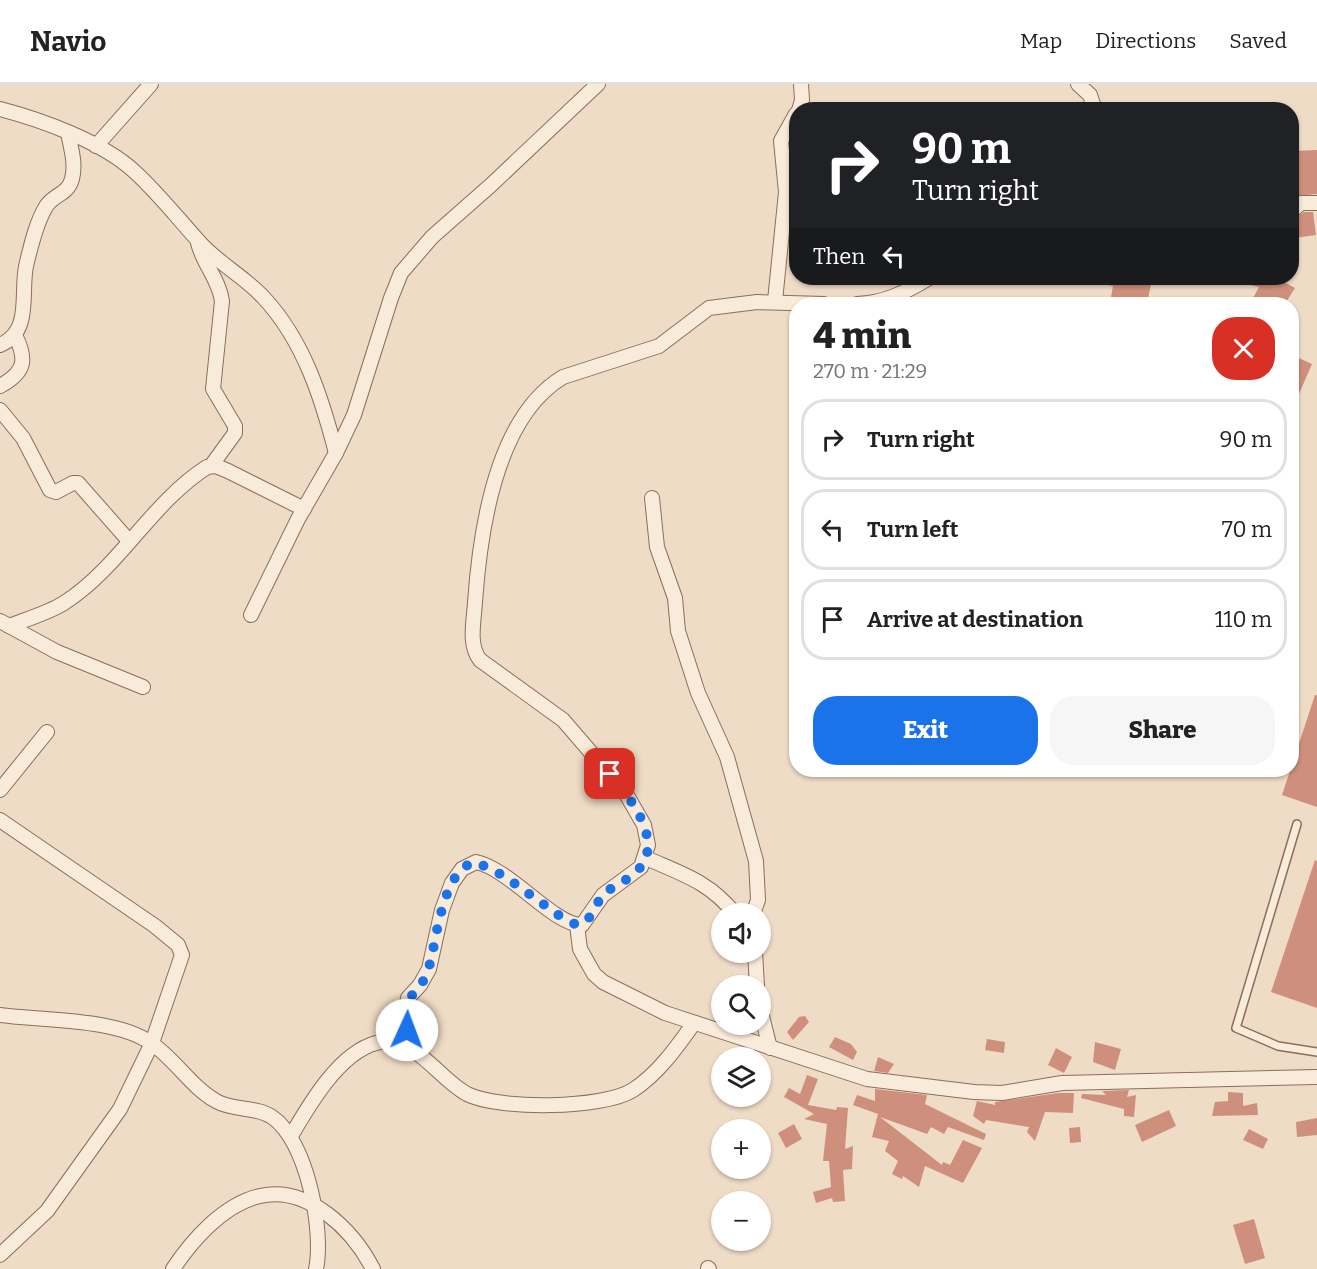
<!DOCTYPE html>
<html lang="en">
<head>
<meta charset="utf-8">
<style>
  :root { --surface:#fff; --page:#f6f6f6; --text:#222; --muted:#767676; --line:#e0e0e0; --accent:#1a73e8 }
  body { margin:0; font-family:Bitter,serif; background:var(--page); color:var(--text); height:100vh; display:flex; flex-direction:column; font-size:22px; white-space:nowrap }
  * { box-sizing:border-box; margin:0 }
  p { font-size:20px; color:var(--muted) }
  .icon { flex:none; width:33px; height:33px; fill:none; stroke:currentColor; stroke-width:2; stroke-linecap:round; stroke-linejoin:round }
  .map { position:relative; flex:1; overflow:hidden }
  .sheet { position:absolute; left:789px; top:213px; width:510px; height:480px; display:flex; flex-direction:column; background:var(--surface); border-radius:24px; box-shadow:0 2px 4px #0004 }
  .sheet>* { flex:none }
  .top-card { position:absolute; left:789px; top:18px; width:510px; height:183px; border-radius:24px; box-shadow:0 2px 4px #0004; background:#202124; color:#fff; overflow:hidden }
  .buttons { position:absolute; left:711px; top:819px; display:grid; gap:12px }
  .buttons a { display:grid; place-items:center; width:60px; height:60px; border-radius:50%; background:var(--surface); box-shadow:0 2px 4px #0004; font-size:30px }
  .pin { position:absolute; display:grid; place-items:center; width:51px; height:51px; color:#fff; margin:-26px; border-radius:12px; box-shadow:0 3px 9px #0006 }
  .me { position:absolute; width:66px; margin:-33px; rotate:2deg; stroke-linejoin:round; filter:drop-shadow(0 0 4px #0008) }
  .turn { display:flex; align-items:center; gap:21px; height:126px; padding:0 24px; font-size:27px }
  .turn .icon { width:78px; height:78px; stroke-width:2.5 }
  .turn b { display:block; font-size:42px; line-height:51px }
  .then { display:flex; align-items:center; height:57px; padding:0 24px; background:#0003; gap:12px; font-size:22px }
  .round { display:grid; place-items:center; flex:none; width:63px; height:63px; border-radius:24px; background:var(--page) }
  .summary { display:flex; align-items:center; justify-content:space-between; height:102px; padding:0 24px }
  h1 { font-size:36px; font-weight:800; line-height:45px }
  .primary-button { display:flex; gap:12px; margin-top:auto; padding:12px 24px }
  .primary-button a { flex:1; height:69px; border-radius:24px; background:var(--accent); color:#fff; font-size:24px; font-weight:800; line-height:69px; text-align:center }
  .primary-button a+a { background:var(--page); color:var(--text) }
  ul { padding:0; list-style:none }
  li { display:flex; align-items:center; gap:18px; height:81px; margin:0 12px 9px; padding:0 12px; border:3px solid var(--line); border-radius:24px }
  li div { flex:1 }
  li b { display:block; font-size:22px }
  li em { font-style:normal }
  header { display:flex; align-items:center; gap:36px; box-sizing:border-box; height:84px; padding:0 30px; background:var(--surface); border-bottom:2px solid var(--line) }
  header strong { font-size:28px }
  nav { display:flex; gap:33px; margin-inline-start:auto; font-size:21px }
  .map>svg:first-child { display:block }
  .building { fill:#ce907c }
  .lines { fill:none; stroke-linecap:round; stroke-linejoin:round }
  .lane-casing { stroke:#8b6d5b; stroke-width:10 }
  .street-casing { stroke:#8b6d5b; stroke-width:16 }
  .lane { stroke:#f9ebda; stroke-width:7 }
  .street { stroke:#f9ebda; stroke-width:14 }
  .route { stroke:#1a73e8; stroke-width:10; stroke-dasharray:0 18 }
</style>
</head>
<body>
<header>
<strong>Navio</strong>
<nav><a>Map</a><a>Directions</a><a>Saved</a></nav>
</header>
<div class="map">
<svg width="1317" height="1185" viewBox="0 0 1317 1185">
  <rect width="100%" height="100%" fill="#efdcc6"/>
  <!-- building -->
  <g class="building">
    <path d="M1317,66V110L1296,112V85L1292,86V67Z"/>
    <path d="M1304,128H1313L1316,151L1295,154L1293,136Z"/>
    <path d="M1093,194L1152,195L1147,220H1118L1119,215L1111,213L1113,202L1092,198Z"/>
    <path d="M1235,194H1277L1295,204L1285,220L1274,213L1270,220H1260L1252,216L1259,203L1234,197Z"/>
    <path d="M1292,271L1312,280L1292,326V300L1295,293L1292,291Z"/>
    <path d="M1315,611H1317V723L1282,711Z"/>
    <path d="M1315,776L1317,777V924L1271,908Z"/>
    <path d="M805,932L809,938L793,956L787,948L799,933Z"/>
    <path d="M835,953L851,960L857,968L853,976L829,963Z"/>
    <path d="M987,955L1005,958L1004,969L985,966Z"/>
    <path d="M1095,958L1121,965L1115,986L1093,978Z"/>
    <path d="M1056,964L1072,973L1064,989L1048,981Z"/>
    <path d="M878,973L894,980L888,989L874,987Z"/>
    <path d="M807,991L818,995L808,1021L836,1026L837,1023L848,1024L845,1065L853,1062L852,1085L843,1086L845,1117L833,1118L832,1114L816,1119L813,1108L831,1103L829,1077H823L827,1040L804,1035L814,1030L784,1013L789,1004L800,1010Z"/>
    <path d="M875,1005L927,1011L925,1020L986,1050L984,1056L948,1043L944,1050L931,1043L927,1050L880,1033L942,1081L943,1078L950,1081L963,1056L982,1064L963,1099L925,1082L919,1103L903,1092L902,1095L892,1090L898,1077L885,1067L889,1057L872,1053L878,1030L853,1021L857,1011L875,1017Z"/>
    <path d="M1129,1006L1127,1013L1136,1011L1134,1033L1124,1032V1025L1081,1014L1082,1010L1106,1011L1102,1007Z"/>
    <path d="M1228,1008L1243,1009V1022L1257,1019L1258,1031L1212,1032L1215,1018L1228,1017Z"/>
    <path d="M1058,1009H1074L1073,1029L1045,1028L1035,1057L1027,1048L1029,1043L986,1036L984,1040L973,1032L977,1017L995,1021V1018Z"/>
    <path d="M1169,1026L1176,1042L1142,1058L1135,1041Z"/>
    <path d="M1317,1034V1051L1297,1053L1296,1038Z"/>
    <path d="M794,1040L802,1055L786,1064L778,1049Z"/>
    <path d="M1080,1043L1081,1058L1070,1059L1069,1044Z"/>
    <path d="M1249,1045L1268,1055L1263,1065L1243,1056Z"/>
    <path d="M1254,1135L1265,1174L1245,1180L1233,1141Z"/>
  </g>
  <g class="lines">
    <defs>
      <path id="lane" d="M1297,740L1236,944L1278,962L1317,968"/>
      <g id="street">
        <path d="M1078,0L1090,11L1095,26"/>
        <path d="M0,25C42,36 103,58 135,88C159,110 180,137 202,161C221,181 246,194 264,214C304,257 322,315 336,369"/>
        <path d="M799,26L802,16L801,0"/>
        <path d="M96,62L151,0"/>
        <path d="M1292,127L1301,119H1317"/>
        <path d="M198,159C203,180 219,195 222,217L213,305L235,342V349L211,382"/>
        <path d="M775,217L786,108L781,57L796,30"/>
        <path d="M857,220C885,219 906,208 929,194"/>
        <path d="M0,261C34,247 19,205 27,178C31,161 37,136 47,121C55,110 68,110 72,95C76,80 71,64 68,49"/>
        <path d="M0,302C26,288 27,275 15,251"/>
        <path d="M0,326L23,354L50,406L56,408L73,399H78L129,457"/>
        <path d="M652,414L657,463L675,514L678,547L698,609L727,673L756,777L758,816L753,830"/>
        <path d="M251,531L298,435L336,369L354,331L391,214L401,189L432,153L491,101L598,0"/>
        <path d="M0,537L57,568L143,603"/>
        <path d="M9,542C27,535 48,529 64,519C120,483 151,419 207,383L216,382L228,387L304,425"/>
        <path d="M0,706L47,648"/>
        <path d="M0,736L155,842L178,861L182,871L152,959L120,1025L47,1127L0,1171"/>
        <path d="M646,774C682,790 710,798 735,830"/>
        <path d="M577,841L580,865L594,890L603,898L665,929L867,995L974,1008L1002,1009L1062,999L1317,993"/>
        <path d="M755,868L757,902"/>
        <path d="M760,924L770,964"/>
        <path d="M0,931C44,937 115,934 151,959C175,975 191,1003 216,1017C233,1027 256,1022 272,1033C307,1056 324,1147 316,1185"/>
        <path d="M409,962L405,937L408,914L420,901L429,885L442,826L452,799L462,785L476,778C510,785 555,842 582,841L603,811L641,783L648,761L644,741L625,708L563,636L480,576C468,561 474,537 475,518C480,447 496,333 563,293L659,262L709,224L757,218L824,220"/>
        <path d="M291,1052C309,1021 339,969 376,959C414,949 437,994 467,1010C499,1026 603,1025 633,1006C658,990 677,963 694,939"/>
        <path d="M708,1184L709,1185"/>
        <path d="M173,1185C192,1156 224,1120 260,1112C308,1101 353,1146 373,1185"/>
      </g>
    </defs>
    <!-- lane casing -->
    <use href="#lane" class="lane-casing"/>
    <!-- street casing -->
    <use href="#street" class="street-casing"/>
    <!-- lane -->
    <use href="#lane" class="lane"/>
    <!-- street -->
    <use href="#street" class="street"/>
  </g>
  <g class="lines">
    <!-- route -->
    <path class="route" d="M407,946C401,905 421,913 429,883C437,856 442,784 476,778L504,792L564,835L577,841C590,841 595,820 603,811C613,801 628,797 637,787C666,759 630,713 610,690"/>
  </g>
</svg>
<div class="buttons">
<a><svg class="icon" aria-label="sound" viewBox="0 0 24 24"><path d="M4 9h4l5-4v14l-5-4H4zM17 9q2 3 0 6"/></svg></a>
<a><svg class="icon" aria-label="search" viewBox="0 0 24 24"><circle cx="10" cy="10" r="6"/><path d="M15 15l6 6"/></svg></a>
<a><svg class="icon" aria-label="layers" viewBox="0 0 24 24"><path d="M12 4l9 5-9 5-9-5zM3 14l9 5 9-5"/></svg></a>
<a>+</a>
<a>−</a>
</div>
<div class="pin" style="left:610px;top:690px;background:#d93025"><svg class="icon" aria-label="arrive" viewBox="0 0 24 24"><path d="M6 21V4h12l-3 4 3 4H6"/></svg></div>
<svg class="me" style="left:407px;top:946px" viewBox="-20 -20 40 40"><circle r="19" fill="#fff"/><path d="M0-13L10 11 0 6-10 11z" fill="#1a73e8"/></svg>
<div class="top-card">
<div class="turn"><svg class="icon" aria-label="right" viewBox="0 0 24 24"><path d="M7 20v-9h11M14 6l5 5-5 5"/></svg><div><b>90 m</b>Turn right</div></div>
<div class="then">Then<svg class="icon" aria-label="left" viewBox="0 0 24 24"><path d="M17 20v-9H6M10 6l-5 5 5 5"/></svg></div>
</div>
<section class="sheet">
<div class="summary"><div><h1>4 min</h1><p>270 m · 21:29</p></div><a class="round" style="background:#d93025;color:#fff"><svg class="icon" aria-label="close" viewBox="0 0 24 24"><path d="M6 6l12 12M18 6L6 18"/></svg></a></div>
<ul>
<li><svg class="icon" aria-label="right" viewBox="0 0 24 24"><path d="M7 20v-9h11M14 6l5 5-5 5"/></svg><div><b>Turn right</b></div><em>90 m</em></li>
<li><svg class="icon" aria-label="left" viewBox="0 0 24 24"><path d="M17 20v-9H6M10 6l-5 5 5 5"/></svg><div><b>Turn left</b></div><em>70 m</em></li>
<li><svg class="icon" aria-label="arrive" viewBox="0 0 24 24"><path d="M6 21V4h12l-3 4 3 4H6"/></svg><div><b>Arrive at destination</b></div><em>110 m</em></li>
</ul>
<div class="primary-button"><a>Exit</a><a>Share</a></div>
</section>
</div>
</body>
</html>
